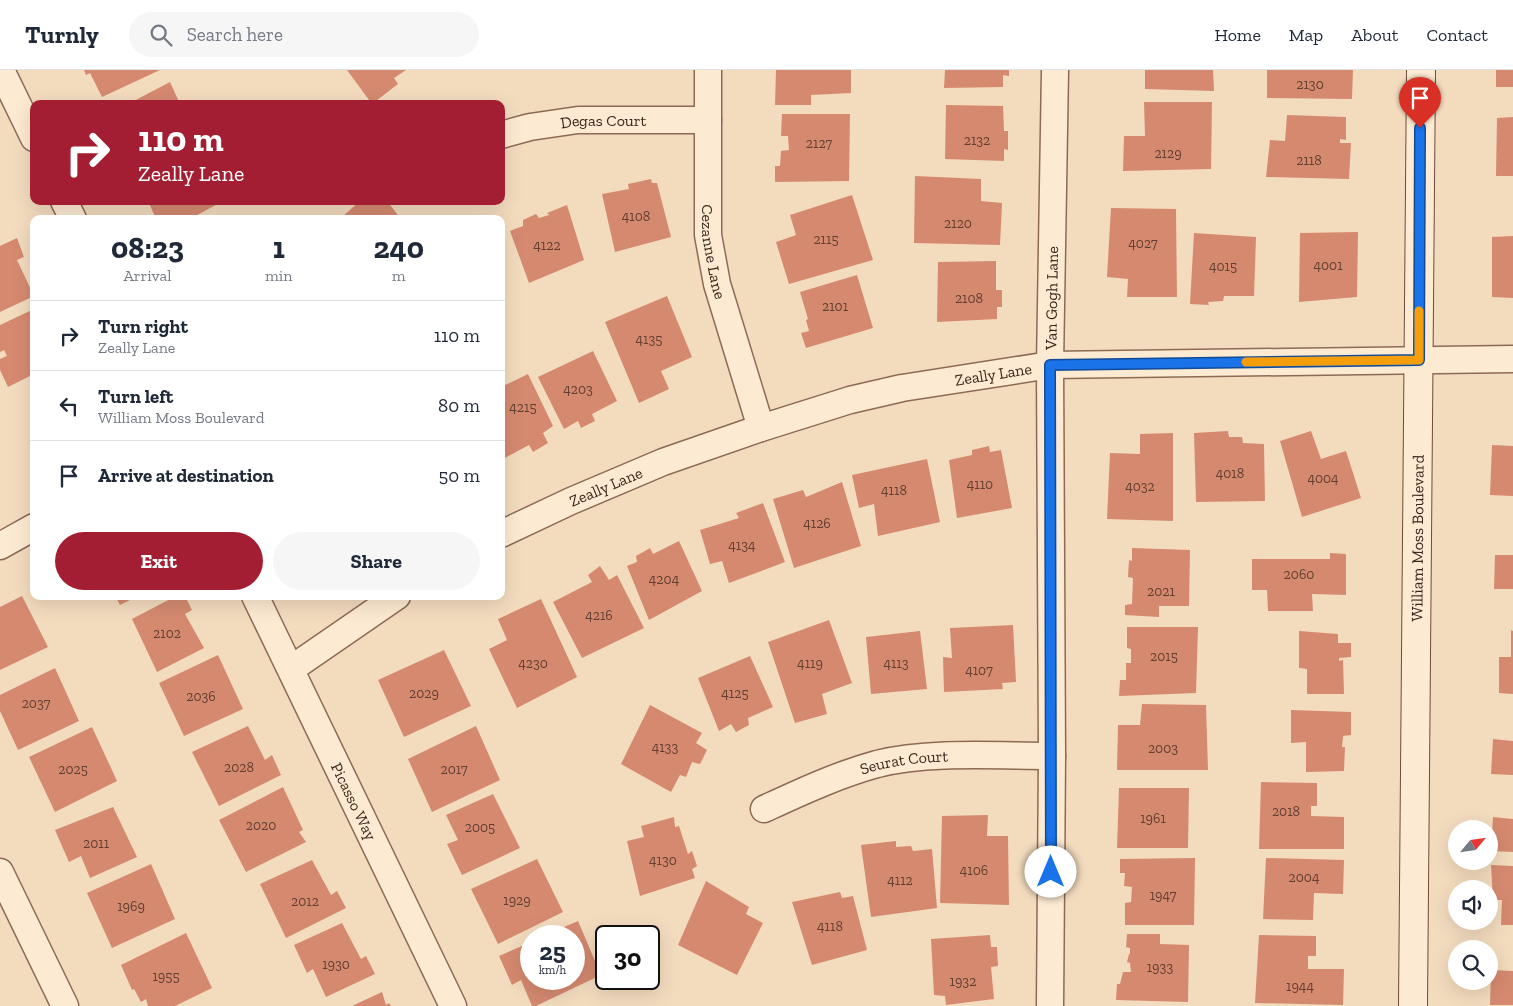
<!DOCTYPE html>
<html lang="en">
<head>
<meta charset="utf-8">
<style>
  :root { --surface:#fff; --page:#f6f6f7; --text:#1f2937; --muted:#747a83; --line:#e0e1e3; --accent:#a31e33 }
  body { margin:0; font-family:"Zilla Slab",serif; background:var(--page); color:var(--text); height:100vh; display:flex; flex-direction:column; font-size:19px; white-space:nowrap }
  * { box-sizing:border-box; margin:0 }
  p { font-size:16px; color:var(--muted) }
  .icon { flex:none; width:28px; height:28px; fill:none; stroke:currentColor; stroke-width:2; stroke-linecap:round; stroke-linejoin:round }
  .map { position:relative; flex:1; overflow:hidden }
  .drawer { position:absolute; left:30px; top:145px; width:475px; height:385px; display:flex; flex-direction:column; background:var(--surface); border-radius:10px; box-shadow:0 5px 20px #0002 }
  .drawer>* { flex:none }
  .top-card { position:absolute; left:30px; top:30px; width:475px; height:105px; border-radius:10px; box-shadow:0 5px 20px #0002; background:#a31e33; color:#fff; overflow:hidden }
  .needle { width:32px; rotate:61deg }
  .buttons { position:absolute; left:1448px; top:750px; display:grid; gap:10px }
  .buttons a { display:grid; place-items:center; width:50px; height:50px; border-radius:50%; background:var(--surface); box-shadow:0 5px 20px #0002; font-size:25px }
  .speed { position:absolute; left:520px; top:855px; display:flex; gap:10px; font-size:25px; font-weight:700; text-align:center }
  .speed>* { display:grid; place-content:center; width:65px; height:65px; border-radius:50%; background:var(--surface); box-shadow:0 5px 20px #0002; line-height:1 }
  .speed small { font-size:12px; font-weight:400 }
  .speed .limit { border:2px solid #111; border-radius:8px; background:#fff; color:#111 }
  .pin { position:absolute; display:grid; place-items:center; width:42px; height:42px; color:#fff; margin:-51px -21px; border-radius:50% 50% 50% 0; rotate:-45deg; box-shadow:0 0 5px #0007 }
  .pin .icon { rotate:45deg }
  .me { position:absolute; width:55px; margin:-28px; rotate:0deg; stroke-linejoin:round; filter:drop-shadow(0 0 4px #0008) }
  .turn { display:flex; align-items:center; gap:18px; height:105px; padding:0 25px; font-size:22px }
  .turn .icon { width:65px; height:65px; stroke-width:2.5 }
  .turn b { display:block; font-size:35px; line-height:42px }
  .eta { display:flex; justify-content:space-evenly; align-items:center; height:85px; text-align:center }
  .eta b { font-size:30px; font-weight:800; line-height:35px }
  .primary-button { display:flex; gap:10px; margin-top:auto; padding:10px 25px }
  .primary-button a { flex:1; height:58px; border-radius:30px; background:var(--accent); color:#fff; font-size:20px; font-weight:800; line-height:58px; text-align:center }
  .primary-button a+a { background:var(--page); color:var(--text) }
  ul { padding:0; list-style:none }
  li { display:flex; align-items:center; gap:15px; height:70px; padding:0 25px; border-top:1px solid var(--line) }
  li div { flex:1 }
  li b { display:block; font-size:19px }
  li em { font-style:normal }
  header { display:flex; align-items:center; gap:30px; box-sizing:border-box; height:70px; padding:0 25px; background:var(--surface); border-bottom:1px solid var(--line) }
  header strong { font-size:24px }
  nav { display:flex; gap:28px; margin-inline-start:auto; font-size:18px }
  .search { width:350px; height:45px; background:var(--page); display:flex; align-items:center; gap:12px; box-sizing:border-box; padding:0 18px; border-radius:28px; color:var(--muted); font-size:19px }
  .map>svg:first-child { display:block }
  .building { fill:#d58a70 }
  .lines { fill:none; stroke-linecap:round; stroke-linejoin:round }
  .street-casing { stroke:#8d6a55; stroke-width:29 }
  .secondary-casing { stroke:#6f4b38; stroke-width:30 }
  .street { stroke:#fdead2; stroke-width:26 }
  .secondary { stroke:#fdead2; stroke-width:28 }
  .route-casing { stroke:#114b97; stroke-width:12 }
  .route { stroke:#1a73e8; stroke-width:9 }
  .slow { stroke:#f59e0b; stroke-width:9 }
  .labels { text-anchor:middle; stroke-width:5; stroke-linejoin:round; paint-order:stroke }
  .number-label { font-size:14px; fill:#623f30 }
  .street-label { font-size:16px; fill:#3b261b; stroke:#f9e6cf }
</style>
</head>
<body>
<header>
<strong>Turnly</strong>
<div class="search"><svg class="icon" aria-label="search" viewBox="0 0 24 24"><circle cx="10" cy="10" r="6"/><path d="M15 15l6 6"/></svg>Search here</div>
<nav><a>Home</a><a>Map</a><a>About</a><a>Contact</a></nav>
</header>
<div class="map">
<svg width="1513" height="936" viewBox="0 0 1513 936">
  <rect width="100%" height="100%" fill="#f3dbbe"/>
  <!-- building -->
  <g class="building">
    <path d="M84,0H160L102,27L90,3L86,5Z"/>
    <path d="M347,0H406L394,8L398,14L372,34Z"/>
    <path d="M776,0H851V23L811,25V35H775Z"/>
    <path d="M945,0H1009V6L1003,5V17L944,18Z"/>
    <path d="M1145,0H1213L1214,21L1145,19Z"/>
    <path d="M1267,0H1353L1352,29L1267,28Z"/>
    <rect x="1496" y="0" width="17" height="17"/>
    <path d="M170,12L180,34H128Z"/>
    <path d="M1144,32H1212L1211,99L1123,101L1124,66H1145Z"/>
    <path d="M946,35L1003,36L1004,61H1008V80L1004,79V91L945,89Z"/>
    <path d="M782,44H850L849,111L775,112V96H780L781,81L789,80L788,66H781Z"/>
    <path d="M1287,45L1346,47V70L1340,69V73H1351L1349,109L1266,107L1270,70L1285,71Z"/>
    <path d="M1513,47V106H1496L1497,48Z"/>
    <path d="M915,106L981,109V131L1002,133L1000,175L914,173Z"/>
    <path d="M651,109L652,113H657L671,167L615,182L602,124L629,119L628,114Z"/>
    <path d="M852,125L873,190L789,214L776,172L796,165L790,145Z"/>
    <path d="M151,131H223L190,149H156L149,133Z"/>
    <path d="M360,131H387L401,149H346L343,146Z"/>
    <path d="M567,135L584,190L529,213L510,161L523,156V150L536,144L539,148L549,145L547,143Z"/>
    <path d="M1111,138L1176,139L1177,227H1127L1128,209L1107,207Z"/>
    <path d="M1358,162L1357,227L1299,232L1300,163Z"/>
    <path d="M1194,163L1256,167L1254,226H1224L1223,231L1208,232L1209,235L1190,234Z"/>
    <path d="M1513,166V228L1492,227V167Z"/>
    <path d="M17,168L24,187L17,190L34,226L0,242V176Z"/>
    <path d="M996,191V220H1002V237H997V249L937,252L938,192Z"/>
    <path d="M857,205L873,258L806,278L801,263L809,261L806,250L808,249L800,222Z"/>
    <path d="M667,226L692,287L661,301L669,319L639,333L605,252Z"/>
    <path d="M34,239V304L8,317L0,300V289L7,286L4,280L0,282V255Z"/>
    <path d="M593,281L617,331L592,344L595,351L581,358L578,351L564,359L538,307Z"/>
    <path d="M528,304L553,356L543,363L548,373L533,382L529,375L501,390V317Z"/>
    <path d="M1228,361L1229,367H1242L1243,373L1264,374L1265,431L1196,432L1194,363Z"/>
    <path d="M1311,361L1321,389L1346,381L1361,428L1302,447L1280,371Z"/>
    <path d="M1173,363V451L1107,449L1110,383L1140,384V364Z"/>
    <path d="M1492,375L1513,376V426L1490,425Z"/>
    <path d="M989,376L990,382L1001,380L1012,438L957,448L949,390L972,385V380Z"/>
    <path d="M927,389L940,452L878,466L874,434L859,438L852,405Z"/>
    <path d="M842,412L861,476L794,498L773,429L803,420L806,427Z"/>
    <path d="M763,433L785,492L729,513L722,491L710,494L700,460L739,448L736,443Z"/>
    <path d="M679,471L702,521L649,550L627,496L637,492L636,486L650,478L653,484Z"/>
    <path d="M1132,478L1190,480L1189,536H1159V547L1125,545V535L1132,534L1133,508L1128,507L1129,490L1132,491Z"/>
    <path d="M1330,483L1346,484V525L1312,524L1313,541H1268L1267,520H1252V489H1330Z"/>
    <path d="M1495,485H1513V519H1494Z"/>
    <path d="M600,496L609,510L617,505L644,558L582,588L553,532L592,512L588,505Z"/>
    <path d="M22,526L48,577L0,600V537Z"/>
    <path d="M115,526H138L120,535Z"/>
    <path d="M176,526H185L192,540L185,544L204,578L157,602L132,549Z"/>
    <path d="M541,529L577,607L517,638L489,579L507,570L498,549Z"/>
    <path d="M829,550L852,613L822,624L827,644L795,653L768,572Z"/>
    <path d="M1013,555L1016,612L1002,613L1003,619L944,622L943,587L952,588L950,558Z"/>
    <path d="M1127,557H1198L1196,623L1119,626L1120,610H1126V593H1131V579L1127,578Z"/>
    <path d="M1511,560L1513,561V624L1499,623V587H1511Z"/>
    <path d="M920,561L927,619L871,624L866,567Z"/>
    <path d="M1299,561L1338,564V573H1351V587L1339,588V591L1343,590L1344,624H1307V599L1299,598Z"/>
    <path d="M444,580L471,636L404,667L378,610Z"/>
    <path d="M218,585L243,639L184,666L159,613Z"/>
    <path d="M750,586L773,637L748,648L749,655L736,662L731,654L719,661L698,608Z"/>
    <path d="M55,598L79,651L18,680L0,641V625Z"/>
    <path d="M1142,634L1206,635L1208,700H1117L1118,655H1140Z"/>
    <path d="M650,635L702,663L696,673L707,680L700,694L692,692L686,707L680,705L671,722L621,694Z"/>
    <path d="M1291,640L1351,642V665L1343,666L1342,677H1345L1344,701L1306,702V672L1291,673Z"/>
    <path d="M248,656L265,690L272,685L281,705L219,736L192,682Z"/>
    <path d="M476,656L500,710L432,742L408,689Z"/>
    <path d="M92,657L117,711L55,742L29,687Z"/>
    <path d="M1493,669L1513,671V705L1491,704Z"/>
    <path d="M1261,712L1317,713V736H1311V746L1344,747V779H1259Z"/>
    <path d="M283,717L303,760L299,762L306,772L246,802L219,750Z"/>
    <path d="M1119,718H1189L1188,778H1117Z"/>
    <path d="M493,724L520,778L462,805L447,774L458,770L446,745Z"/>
    <path d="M113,737L137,787L90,808L81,786L69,792L55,760Z"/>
    <path d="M988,745L987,766H1008L1009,835L940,833L942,746Z"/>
    <path d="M674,747L675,757L679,756L688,784L692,781L697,796L692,799L695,808L640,826L627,771L644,767L641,756Z"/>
    <path d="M1493,747L1513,749V782L1491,781Z"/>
    <path d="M896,771V777L911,776L913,781L932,779L937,838L871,847L861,775Z"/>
    <path d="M1195,788L1194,855H1125V833L1131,832L1132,817L1124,816L1125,803H1120V789Z"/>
    <path d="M1266,788L1344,790L1343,824L1314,823L1313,850L1263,849Z"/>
    <path d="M537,789L563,842L498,874L471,819Z"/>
    <path d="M312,790L331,825L337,821L346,838L286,868L260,814Z"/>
    <path d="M151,794L175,849L112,878L87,823Z"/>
    <path d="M1491,795L1513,796V855H1501L1502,830H1493Z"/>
    <path d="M706,811L749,837L746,844L763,853L737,905L678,875Z"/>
    <path d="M840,822L842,828L853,826L867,880L812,895L792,832Z"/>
    <path d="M578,851L601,905L536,936H532L521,910L512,915L499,886L531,872V909H574V866H543Z"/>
    <path d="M342,853L361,889L366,886L375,904L326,927L313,899L307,903L294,875Z"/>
    <path d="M186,863L212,918L175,936H148L146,929L141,932L134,919L132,920L121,895Z"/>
    <path d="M1127,864H1160V874L1189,875L1188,932L1116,930L1117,914H1120L1123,902H1131L1130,893L1127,892L1129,884H1130V878L1126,877Z"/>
    <path d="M990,865L991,877H997L998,896L991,897L994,929L946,935L945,926L934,925L931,869Z"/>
    <path d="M1259,865L1316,866V886H1308V899H1344L1343,935L1255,933Z"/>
    <path d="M1491,900L1513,901V935H1490Z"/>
    <path d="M382,922L386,935L389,933L391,936H352Z"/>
  </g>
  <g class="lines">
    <defs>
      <g id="street">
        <path d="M1,0L34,68"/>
        <path id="s1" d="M708,0V165L717,214L761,358"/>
        <path id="s2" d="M501,65L530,57L578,50H708"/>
        <path d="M64,131L73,149"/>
        <path id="s3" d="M501,464L571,431L663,392L761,358L850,330L902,318L1050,295L1513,289"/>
        <path d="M0,476L34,457"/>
        <path id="s4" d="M255,526L453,936"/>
        <path d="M291,599L397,526"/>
        <path id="s5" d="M764,739C801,722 837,705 877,694C930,681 997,686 1052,686"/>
        <path d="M0,802L65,936"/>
        <path id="s6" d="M1050,936L1052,686L1050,295L1055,0"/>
      </g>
      <g id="secondary">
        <path id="s7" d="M1413,936L1421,0"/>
      </g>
    </defs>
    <!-- street casing -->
    <use href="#street" class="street-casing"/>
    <!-- secondary casing -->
    <use href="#secondary" class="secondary-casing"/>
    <!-- street -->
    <use href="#street" class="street"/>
    <!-- secondary -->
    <use href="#secondary" class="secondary"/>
  </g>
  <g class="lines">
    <defs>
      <path id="route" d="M1051,802L1050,295L1419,290L1420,58"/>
    </defs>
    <!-- route casing -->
    <use href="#route" class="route-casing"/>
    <!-- route -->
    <use href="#route" class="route"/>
    <!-- slow -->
    <path class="slow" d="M1246,292L1419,290V241"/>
  </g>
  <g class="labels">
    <!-- number labels -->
    <g class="number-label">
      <text x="1310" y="19">2130</text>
      <text x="977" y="75">2132</text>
      <text x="819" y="78">2127</text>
      <text x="1168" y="88">2129</text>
      <text x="1309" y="95">2118</text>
      <text x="636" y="151">4108</text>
      <text x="958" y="158">2120</text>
      <text x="826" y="174">2115</text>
      <text x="1143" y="178">4027</text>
      <text x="547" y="180">4122</text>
      <text x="1328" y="200">4001</text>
      <text x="1223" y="201">4015</text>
      <text x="969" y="233">2108</text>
      <text x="835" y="241">2101</text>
      <text x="649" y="274">4135</text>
      <text x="578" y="324">4203</text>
      <text x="523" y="342">4215</text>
      <text x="1230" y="408">4018</text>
      <text x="1323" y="413">4004</text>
      <text x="980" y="419">4110</text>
      <text x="1140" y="421">4032</text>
      <text x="894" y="425">4118</text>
      <text x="817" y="458">4126</text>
      <text x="742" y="480">4134</text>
      <text x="1299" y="509">2060</text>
      <text x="664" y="514">4204</text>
      <text x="1161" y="526">2021</text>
      <text x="599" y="550">4216</text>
      <text x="167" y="568">2102</text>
      <text x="1164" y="591">2015</text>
      <text x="533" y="598">4230</text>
      <text x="810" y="598">4119</text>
      <text x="896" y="598">4113</text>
      <text x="979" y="605">4107</text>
      <text x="424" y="628">2029</text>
      <text x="735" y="628">4125</text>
      <text x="201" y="631">2036</text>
      <text x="36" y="638">2037</text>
      <text x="665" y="682">4133</text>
      <text x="1163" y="683">2003</text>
      <text x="239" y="702">2028</text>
      <text x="73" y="704">2025</text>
      <text x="454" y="704">2017</text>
      <text x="1286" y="746">2018</text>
      <text x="1153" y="753">1961</text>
      <text x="261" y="760">2020</text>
      <text x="480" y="762">2005</text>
      <text x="96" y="778">2011</text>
      <text x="663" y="795">4130</text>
      <text x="974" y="805">4106</text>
      <text x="1304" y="812">2004</text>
      <text x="900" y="815">4112</text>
      <text x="1163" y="830">1947</text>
      <text x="517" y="835">1929</text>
      <text x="305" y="836">2012</text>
      <text x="131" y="841">1969</text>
      <text x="830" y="861">4118</text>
      <text x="336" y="899">1930</text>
      <text x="1160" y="902">1933</text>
      <text x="166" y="911">1955</text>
      <text x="963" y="916">1932</text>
      <text x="1300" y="921">1944</text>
    </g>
    <!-- street labels -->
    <g class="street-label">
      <text dy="6" stroke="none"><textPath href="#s2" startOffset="104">Degas Court</textPath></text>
      <text dy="6" stroke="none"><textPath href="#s1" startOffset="182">Cezanne Lane</textPath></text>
      <text dy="6" stroke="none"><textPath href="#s6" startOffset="708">Van Gogh Lane</textPath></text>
      <text dy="6" stroke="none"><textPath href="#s3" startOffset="520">Zeally Lane</textPath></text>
      <text dy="6" stroke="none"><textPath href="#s3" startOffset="115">Zeally Lane</textPath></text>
      <text dy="6" stroke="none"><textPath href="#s7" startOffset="468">William Moss Boulevard</textPath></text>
      <text dy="6" stroke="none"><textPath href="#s5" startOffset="149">Seurat Court</textPath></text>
      <text dy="6" stroke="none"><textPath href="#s4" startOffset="228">Picasso Way</textPath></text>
    </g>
  </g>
</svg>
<div class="buttons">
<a><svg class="needle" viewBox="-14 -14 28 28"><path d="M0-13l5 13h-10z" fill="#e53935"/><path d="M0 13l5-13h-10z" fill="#747a83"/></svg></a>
<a><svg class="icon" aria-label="sound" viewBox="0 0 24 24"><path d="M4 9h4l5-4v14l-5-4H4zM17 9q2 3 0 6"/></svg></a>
<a><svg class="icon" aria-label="search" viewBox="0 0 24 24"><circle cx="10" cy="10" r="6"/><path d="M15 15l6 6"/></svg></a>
</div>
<div class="speed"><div>25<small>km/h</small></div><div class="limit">30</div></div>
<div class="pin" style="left:1420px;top:58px;background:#d93025"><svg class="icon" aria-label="arrive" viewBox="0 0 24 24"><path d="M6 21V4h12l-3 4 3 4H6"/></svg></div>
<svg class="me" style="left:1051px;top:802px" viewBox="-20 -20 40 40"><circle r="19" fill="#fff"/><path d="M0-13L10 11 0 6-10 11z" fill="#1a73e8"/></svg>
<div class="top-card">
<div class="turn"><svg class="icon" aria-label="right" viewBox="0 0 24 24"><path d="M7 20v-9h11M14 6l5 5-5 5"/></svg><div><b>110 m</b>Zeally Lane</div></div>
</div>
<section class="drawer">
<div class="eta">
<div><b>08:23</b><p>Arrival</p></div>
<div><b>1</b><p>min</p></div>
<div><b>240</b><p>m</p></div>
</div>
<ul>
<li><svg class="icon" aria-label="right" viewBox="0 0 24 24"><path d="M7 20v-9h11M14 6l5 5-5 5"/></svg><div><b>Turn right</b><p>Zeally Lane</p></div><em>110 m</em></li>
<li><svg class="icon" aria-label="left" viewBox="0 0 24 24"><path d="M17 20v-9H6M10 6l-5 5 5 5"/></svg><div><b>Turn left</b><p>William Moss Boulevard</p></div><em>80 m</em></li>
<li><svg class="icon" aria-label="arrive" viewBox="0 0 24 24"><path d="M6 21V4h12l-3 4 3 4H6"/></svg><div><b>Arrive at destination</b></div><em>50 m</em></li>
</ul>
<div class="primary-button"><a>Exit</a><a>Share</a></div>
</section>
</div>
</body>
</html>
